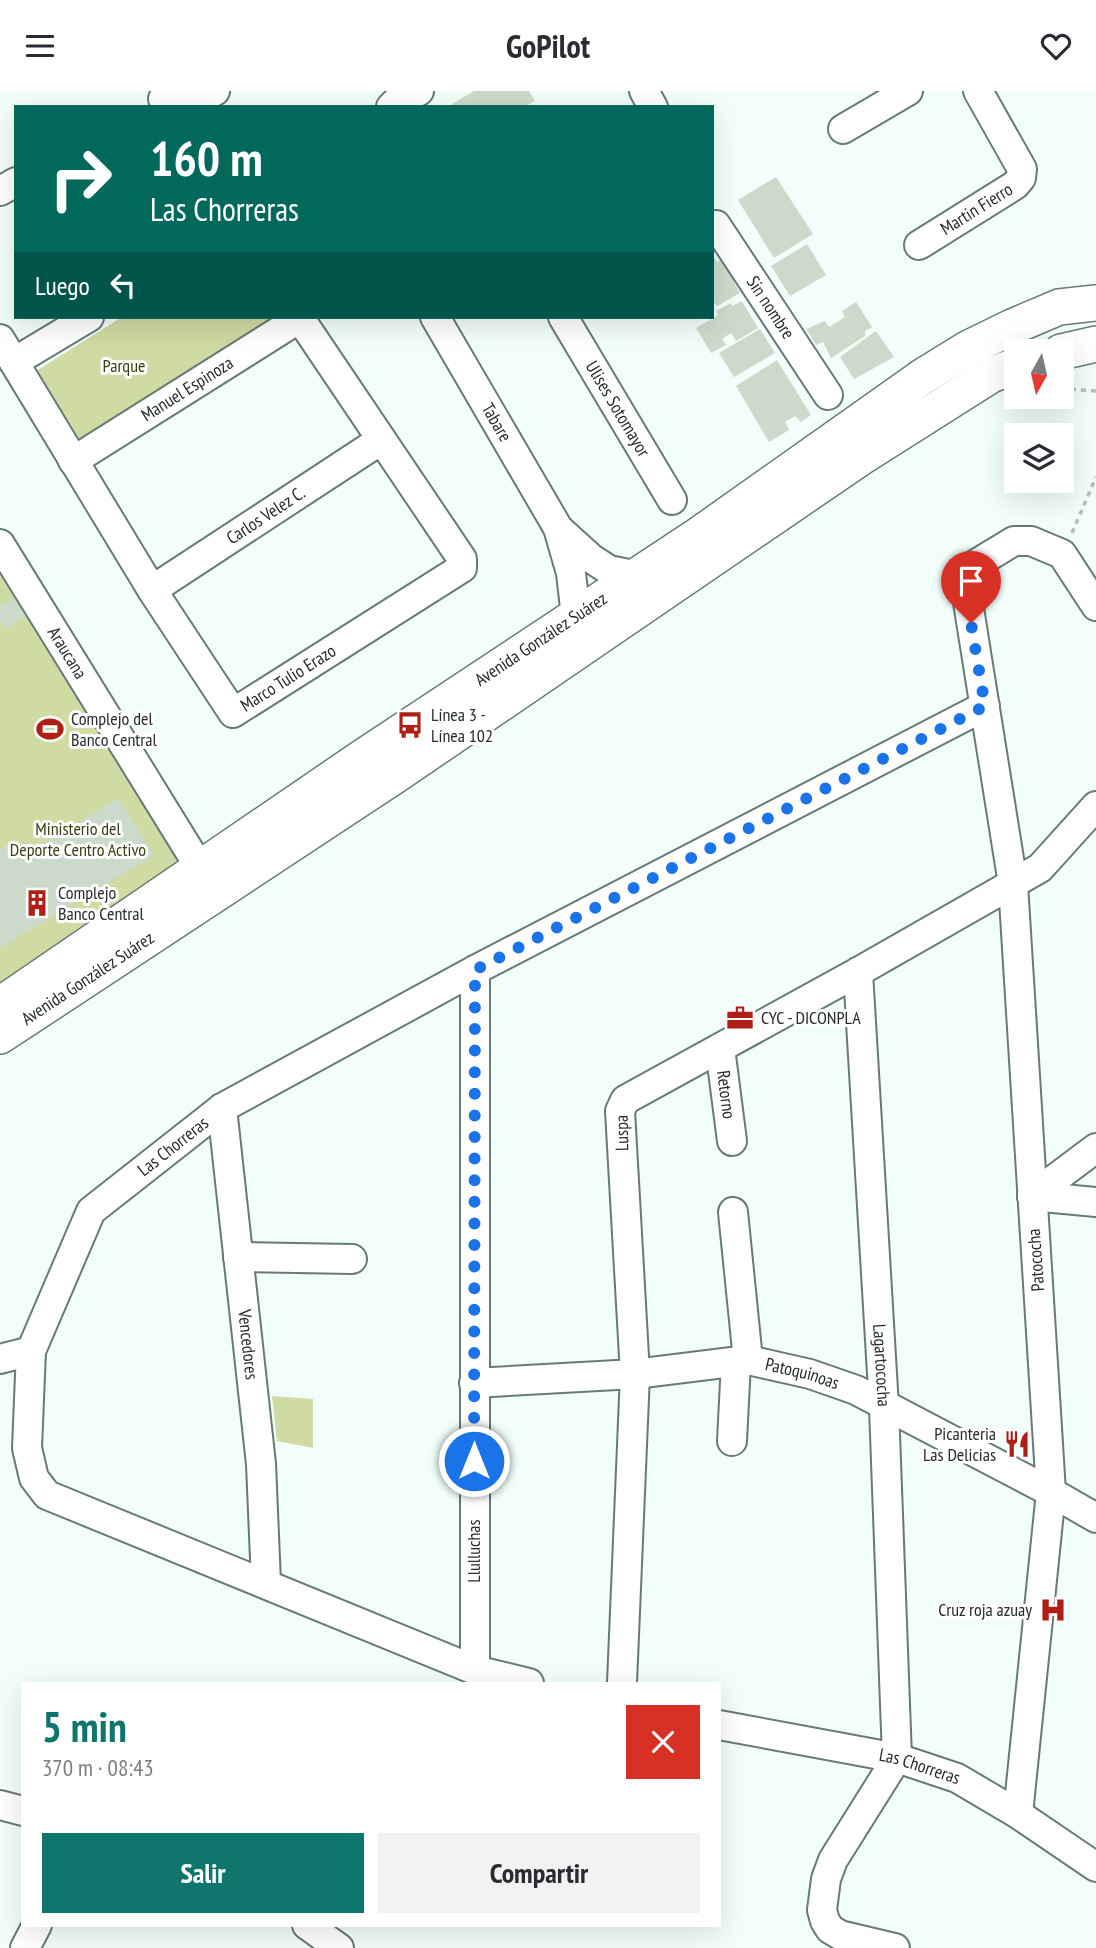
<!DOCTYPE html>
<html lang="es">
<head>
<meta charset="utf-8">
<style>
  :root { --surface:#fff; --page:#f2f2f3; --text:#2b2b33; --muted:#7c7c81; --accent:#0f766e }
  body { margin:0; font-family:"PT Sans Narrow",sans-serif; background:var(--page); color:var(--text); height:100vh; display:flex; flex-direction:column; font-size:26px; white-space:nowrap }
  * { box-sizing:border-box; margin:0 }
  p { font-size:23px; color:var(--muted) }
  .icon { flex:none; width:38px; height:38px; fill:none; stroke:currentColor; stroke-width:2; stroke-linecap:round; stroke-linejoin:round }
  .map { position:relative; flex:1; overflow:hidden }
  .drawer { position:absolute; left:21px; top:1591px; width:700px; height:245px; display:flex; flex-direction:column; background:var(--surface); border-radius:0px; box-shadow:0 7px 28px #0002 }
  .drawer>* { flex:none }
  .hud { position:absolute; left:14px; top:14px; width:700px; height:214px; border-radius:0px; box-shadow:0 7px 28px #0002; background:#00695c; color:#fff; overflow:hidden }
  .needle { width:46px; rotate:188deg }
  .tools { position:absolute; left:1004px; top:248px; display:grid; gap:14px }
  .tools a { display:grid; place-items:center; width:70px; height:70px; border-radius:0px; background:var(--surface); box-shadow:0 7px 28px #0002; font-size:35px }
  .pin { position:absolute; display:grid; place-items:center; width:60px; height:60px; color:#fff; margin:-72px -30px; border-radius:50% 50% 50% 0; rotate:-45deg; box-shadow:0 0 7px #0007 }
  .pin .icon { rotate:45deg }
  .me { position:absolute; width:77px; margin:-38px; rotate:0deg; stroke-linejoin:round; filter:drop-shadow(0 0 5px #0008) }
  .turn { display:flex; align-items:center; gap:24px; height:147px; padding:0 21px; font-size:32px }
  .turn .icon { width:91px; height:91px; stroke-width:2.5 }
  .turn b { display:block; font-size:49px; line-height:60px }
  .then { display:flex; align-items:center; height:66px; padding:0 21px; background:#0003; gap:14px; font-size:26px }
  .round { display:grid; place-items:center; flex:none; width:74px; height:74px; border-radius:0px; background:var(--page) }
  .summary { display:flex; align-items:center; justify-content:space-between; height:119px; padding:0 21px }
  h1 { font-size:42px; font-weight:600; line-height:52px; color:var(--accent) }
  .button { display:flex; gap:14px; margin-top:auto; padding:14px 21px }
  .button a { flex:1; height:80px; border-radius:0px; background:var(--accent); color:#fff; font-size:28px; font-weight:600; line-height:80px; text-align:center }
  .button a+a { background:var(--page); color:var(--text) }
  header { display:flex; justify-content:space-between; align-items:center; height:91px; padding:0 21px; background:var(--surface); font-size:32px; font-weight:600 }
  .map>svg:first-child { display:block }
  .green { fill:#d0daa3 }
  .building { fill:#ccdacc }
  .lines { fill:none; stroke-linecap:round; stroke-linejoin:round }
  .minor-casing { stroke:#677b75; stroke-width:32 }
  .major-casing { stroke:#677b75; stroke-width:38 }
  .path { stroke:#b3bebb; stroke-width:3.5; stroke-dasharray:5 5; stroke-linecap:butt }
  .minor { stroke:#fff; stroke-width:28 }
  .major { stroke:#fff; stroke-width:35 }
  .route { stroke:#1a73e8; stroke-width:12; stroke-dasharray:0 21.6 }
  .labels { text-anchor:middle; stroke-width:6; stroke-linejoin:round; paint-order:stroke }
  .street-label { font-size:18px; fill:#252d2a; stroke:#fff }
  .park-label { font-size:18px; fill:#393f14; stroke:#fff }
  .poi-label { font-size:18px; fill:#252d2a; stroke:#fff; text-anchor:start }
</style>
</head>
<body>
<header><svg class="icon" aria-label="menu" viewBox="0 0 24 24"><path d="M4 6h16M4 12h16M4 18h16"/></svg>GoPilot<svg class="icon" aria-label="heart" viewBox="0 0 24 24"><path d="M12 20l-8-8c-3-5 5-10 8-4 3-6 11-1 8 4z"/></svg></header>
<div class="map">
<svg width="1096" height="1857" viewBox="0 0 1096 1857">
  <rect width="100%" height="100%" fill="#f1fefa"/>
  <!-- green -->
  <g class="green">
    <path d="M122,226H286L81,351L36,280Z"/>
    <path d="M0,477L174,757L176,770L169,780L0,895Z"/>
    <path d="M272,1305L313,1308V1357L277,1350Z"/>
  </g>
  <!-- building -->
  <g class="building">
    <path d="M474,0H529L535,10L524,16H454L452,13Z"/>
    <path d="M776,86L813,143L774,167L738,109Z"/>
    <path d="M807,153L826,184L790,205L771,175Z"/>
    <path d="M712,162L717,171L724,167L737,188L733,190L740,202L717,215L712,209Z"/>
    <path d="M742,210L758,237L736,250L731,242L722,248L726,254L711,262L696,237L718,224L716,220L731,212L732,215Z"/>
    <path d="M856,211L872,236L865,240V245L831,267L823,251L816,254L806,238L825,230L829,236L845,226L842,220Z"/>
    <path d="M760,238L775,262L734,286L719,262Z"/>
    <path d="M876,240L894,266L854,288L840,266Z"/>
    <path d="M777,269L811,324L801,331L795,325L785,331L789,339L769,351L736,295Z"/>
    <path d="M13,507L25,525L6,538L0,529V515Z"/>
    <path d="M118,707L154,764L0,857V758L11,751L20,767Z"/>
  </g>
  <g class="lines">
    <defs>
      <g id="minor">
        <path d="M644,0L653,16"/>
        <path d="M163,8C188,12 193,13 215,0"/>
        <path d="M391,16L396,11L419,0"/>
        <path d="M843,38L908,0"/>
        <path d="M0,100L16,91"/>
        <path id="s1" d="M712,134H716L828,304"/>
        <path id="s2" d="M919,154L1015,94L1021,87L1022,78L978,0"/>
        <path id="s3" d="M435,226L558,437L571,482L576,526"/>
        <path id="s4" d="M563,226L672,409"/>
        <path id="s5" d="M0,248L152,499L233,622L462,477V468L299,226"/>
        <path d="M14,271L89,226"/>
        <path id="s6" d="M73,370L300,227"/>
        <path d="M560,439L592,468L609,479L638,485"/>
        <path id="s7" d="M0,453L200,777"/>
        <path id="s8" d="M152,499L381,349"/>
        <path id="s9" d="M858,881L884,1316L897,1667L833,1769L826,1788L822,1819L825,1830L830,1838L840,1844L895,1857"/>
        <path id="s10" d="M720,957L732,1050"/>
        <path id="s11" d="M222,1017L261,1373L266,1492"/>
        <path d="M1032,1105L1096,1057"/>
        <path d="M1032,1105L1096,1111"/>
        <path d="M733,1121L748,1269"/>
        <path d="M238,1166L352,1168"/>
        <path d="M0,1268L31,1260"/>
        <path id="s12" d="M474,1292L635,1283L748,1269L810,1283L856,1299L1051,1401L1096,1427"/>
        <path d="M732,1350L736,1271"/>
        <path d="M475,1579V879"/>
        <path id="s13" d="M529,1592L475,1579L47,1404L34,1387L27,1357L31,1260L91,1120L222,1017L475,879L985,615"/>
        <path d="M622,1592L635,1283L620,1020L625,1009L858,881L1040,777L1096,715"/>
        <path id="s14" d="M719,1634L897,1667L957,1687L1018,1723L1096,1776"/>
        <path d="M0,1714L23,1720"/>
        <path d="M1018,1723L1051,1401L1013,793L967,505L969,486L976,473L1014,450H1031L1062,463L1096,515"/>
        <path d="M307,1834L339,1857"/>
        <path d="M25,1857L37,1834"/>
      </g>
      <g id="major">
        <path d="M1061,261L1096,253"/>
        <path id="s15" d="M0,914L360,668L700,443L922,286L969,257L1012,236L1059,216L1096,212"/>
        <path id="s16" d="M0,945L396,684L860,367L991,284L1017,274"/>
      </g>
    </defs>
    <!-- minor casing -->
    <use href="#minor" class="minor-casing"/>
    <!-- major casing -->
    <use href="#major" class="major-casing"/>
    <!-- path -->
    <g class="path">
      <path d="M1062,294L1069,298L1096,300"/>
      <path d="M1072,442L1096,386"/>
    </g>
    <!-- minor -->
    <use href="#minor" class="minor"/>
    <!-- major -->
    <use href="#major" class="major"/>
  </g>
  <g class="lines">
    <!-- route -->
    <path class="route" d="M474,1370L475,879L985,615L971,532"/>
  </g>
  <!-- icons -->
  <defs>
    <symbol id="bus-bare" viewBox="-9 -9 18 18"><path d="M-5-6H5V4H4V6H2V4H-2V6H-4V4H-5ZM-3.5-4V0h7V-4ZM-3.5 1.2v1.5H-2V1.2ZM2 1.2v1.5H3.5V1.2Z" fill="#af1f16" stroke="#fff" stroke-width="2.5" paint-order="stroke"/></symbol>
    <symbol id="stadium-bare" viewBox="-9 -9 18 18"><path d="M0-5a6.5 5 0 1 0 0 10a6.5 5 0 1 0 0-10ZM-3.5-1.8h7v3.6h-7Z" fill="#af1f16" stroke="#fff" stroke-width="2.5" paint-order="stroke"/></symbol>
    <symbol id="building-bare" viewBox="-9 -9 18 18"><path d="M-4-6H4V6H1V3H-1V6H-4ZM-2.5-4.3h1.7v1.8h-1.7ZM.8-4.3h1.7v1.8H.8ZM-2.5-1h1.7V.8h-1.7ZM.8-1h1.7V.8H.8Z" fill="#af1f16" stroke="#fff" stroke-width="2.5" paint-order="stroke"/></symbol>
    <symbol id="office-bare" viewBox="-9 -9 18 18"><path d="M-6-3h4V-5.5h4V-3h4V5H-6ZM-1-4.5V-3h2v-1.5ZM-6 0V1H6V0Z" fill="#af1f16" stroke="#fff" stroke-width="2.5" paint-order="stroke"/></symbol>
    <symbol id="restaurant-bare" viewBox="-9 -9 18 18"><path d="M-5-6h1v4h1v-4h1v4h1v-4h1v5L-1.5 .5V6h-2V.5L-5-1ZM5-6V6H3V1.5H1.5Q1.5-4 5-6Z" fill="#af1f16" stroke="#fff" stroke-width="2.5" paint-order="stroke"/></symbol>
    <symbol id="hospital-bare" viewBox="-9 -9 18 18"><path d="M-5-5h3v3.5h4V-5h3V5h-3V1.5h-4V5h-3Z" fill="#af1f16" stroke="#fff" stroke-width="2.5" paint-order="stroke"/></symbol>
  </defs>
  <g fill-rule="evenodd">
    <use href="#bus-bare" x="391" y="615" width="38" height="38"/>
    <use href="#stadium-bare" x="31" y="619" width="38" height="38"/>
    <use href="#building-bare" x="18" y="793" width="38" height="38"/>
    <use href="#office-bare" x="721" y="908" width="38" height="38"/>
    <use href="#restaurant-bare" x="998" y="1334" width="38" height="38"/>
    <use href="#hospital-bare" x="1034" y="1500" width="38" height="38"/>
  </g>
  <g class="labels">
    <!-- street labels -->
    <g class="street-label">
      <text dy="6" stroke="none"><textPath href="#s2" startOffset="68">Martin Fierro</textPath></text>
      <text dy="6" stroke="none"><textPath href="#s1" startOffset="103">Sin nombre</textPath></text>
      <text dy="6" stroke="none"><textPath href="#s6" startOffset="135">Manuel Espinoza</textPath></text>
      <text dy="6" stroke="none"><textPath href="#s4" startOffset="107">Ulises Sotomayor</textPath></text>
      <text dy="6" stroke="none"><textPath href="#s3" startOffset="122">Tabare</textPath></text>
      <text dy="6" stroke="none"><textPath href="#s8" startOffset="136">Carlos Velez C.</textPath></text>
      <text dy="6" stroke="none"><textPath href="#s15" startOffset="653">Avenida González Suárez</textPath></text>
      <text dy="6" stroke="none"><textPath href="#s7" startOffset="128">Araucana</textPath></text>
      <text dy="6" stroke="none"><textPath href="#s5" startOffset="506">Marco Tulio Erazo</textPath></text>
      <text dy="6" stroke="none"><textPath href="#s16" startOffset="105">Avenida González Suárez</textPath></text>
      <text dy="6" stroke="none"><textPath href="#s10" startOffset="47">Retorno</textPath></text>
      <text transform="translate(622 1042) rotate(-91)" y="6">Luspa</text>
      <text dy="6" stroke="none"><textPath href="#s13" startOffset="924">Las Chorreras</textPath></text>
      <text transform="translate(1036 1169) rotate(-94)" y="6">Patococha</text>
      <text dy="6" stroke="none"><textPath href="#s11" startOffset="238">Vencedores</textPath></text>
      <text dy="6" stroke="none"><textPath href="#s9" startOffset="394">Lagartococha</textPath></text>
      <text dy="6" stroke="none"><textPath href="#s12" startOffset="331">Patoquinoas</textPath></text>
      <text transform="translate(474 1460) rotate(-90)" y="6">Llulluchas</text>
      <text dy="6" stroke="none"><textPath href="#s14" startOffset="205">Las Chorreras</textPath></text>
    </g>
    <!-- park labels -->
    <g class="park-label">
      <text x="124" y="281">Parque</text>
      <text x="78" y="744">Ministerio del<tspan x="78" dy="21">Deporte Centro Activo</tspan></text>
    </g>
    <!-- poi labels -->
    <g class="poi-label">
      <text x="431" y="630">Línea 3 -<tspan x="431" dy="21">Línea 102</tspan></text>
      <text x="71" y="634">Complejo del<tspan x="71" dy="21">Banco Central</tspan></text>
      <text x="58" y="808">Complejo<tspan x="58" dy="21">Banco Central</tspan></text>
      <text x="761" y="933">CYC - DICONPLA</text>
      <text x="996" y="1349" text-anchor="end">Picanteria<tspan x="996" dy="21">Las Delicias</tspan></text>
      <text x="1032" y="1525" text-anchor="end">Cruz roja azuay</text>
    </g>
  </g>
</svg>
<div class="tools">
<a><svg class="needle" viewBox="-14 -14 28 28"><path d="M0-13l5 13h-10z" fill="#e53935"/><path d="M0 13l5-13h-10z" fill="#7c7c81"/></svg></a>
<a><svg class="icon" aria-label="layers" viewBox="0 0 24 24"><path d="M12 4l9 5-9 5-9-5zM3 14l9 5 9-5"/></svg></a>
</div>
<div class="pin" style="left:971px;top:532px;background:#d93025"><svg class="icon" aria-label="arrive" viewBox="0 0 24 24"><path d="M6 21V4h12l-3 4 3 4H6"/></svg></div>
<svg class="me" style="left:474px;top:1370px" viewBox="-20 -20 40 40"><circle r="17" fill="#1a73e8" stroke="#fff" stroke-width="3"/><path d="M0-11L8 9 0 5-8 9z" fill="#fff"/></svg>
<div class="hud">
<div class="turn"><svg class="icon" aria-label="right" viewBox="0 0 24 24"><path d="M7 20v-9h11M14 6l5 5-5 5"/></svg><div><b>160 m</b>Las Chorreras</div></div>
<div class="then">Luego<svg class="icon" aria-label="left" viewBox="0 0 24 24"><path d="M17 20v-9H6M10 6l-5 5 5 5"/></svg></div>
</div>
<section class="drawer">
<div class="summary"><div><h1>5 min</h1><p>370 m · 08:43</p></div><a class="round" style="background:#d93025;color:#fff"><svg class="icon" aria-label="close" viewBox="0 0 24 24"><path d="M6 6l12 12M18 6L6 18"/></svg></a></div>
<div class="button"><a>Salir</a><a>Compartir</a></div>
</section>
</div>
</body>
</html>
